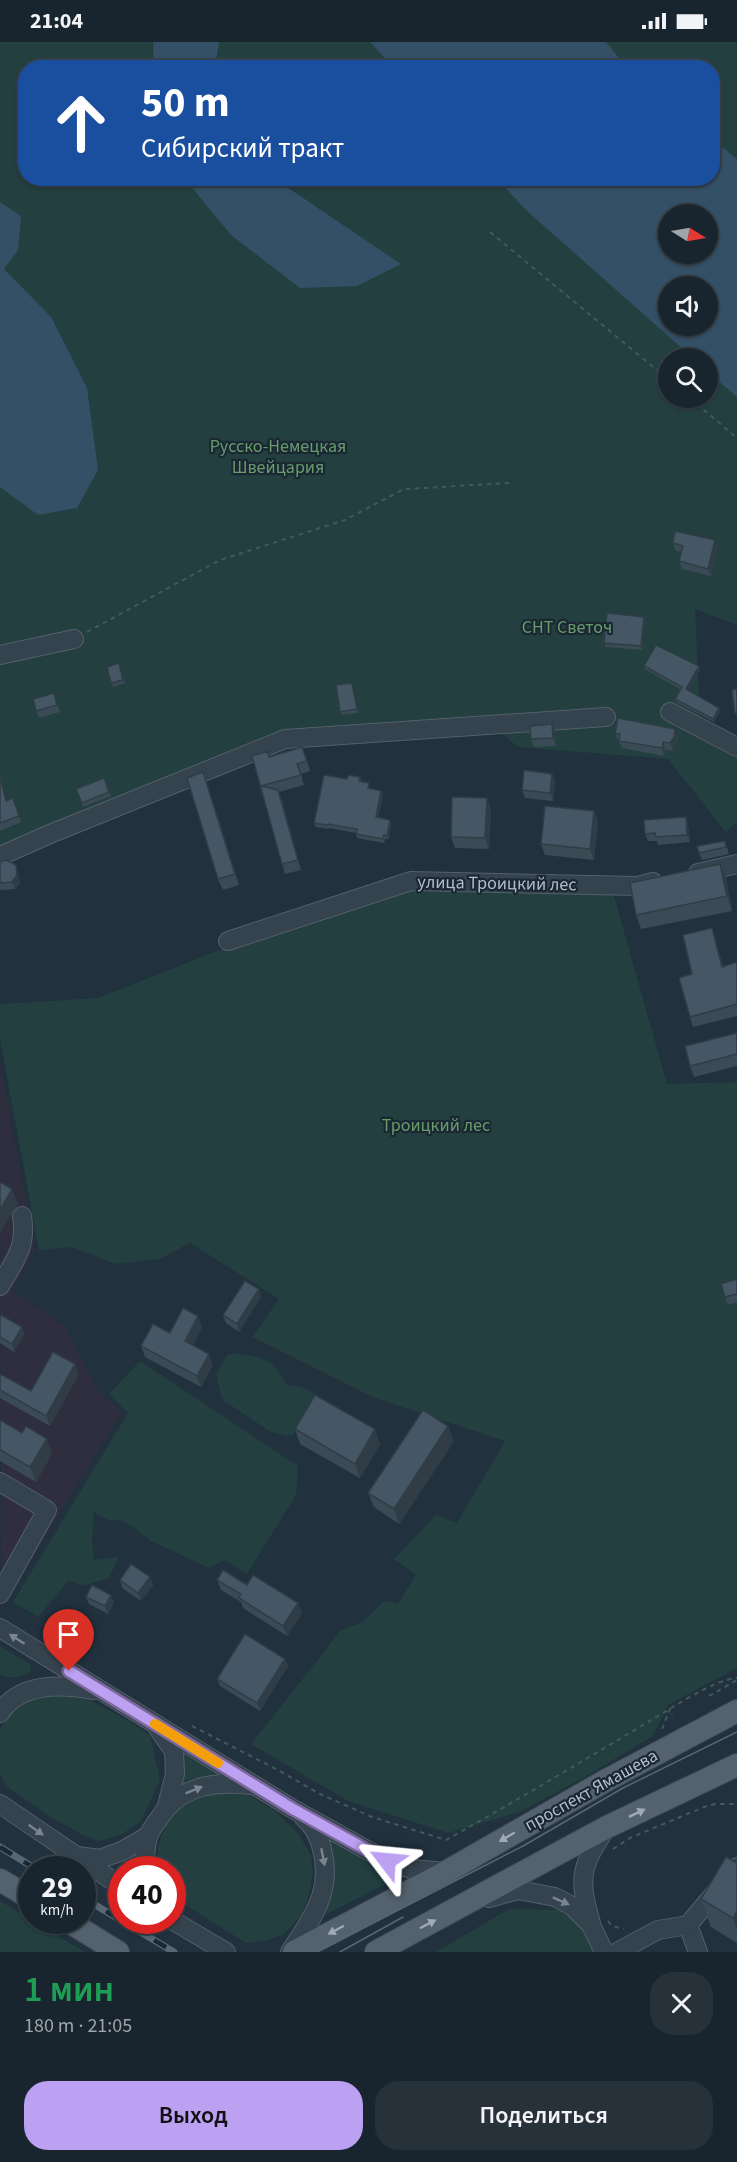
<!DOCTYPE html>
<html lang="ru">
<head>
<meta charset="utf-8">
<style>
  :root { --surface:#19252e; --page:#26313a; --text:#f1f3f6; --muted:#9fa5aa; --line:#37424a; --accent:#bca0f2 }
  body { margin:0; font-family:"Source Sans 3",sans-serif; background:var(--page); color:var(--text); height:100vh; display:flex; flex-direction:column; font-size:22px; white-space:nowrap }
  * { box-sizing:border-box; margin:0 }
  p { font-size:20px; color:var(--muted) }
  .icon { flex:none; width:33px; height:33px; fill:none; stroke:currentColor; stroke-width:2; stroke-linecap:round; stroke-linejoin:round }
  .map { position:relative; height:1910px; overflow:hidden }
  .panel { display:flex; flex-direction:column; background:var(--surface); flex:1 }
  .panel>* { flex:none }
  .banner { position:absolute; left:18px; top:18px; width:702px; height:126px; border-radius:24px; box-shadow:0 2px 4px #0004,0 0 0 2px var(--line); background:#1a4fa0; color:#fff; overflow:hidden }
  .needle { width:39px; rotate:101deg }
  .fabs { position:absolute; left:658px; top:162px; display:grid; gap:12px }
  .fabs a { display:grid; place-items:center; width:60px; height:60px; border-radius:50%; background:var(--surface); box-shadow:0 2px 4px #0004,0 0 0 2px var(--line); font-size:30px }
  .speed { position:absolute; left:18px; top:1814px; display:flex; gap:12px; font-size:30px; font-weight:700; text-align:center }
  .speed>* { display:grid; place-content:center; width:78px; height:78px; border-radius:50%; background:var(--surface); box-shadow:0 2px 4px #0004,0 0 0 2px var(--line); line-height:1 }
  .speed small { font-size:15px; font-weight:400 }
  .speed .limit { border:9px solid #d22; background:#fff; color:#111 }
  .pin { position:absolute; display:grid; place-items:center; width:51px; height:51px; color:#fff; margin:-62px -26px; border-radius:50% 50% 50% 0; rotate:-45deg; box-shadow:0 0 6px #0007 }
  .pin .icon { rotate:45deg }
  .me { position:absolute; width:66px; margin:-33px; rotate:299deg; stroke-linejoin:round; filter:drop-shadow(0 0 4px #0008) }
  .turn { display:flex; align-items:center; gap:21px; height:126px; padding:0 24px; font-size:27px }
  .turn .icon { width:78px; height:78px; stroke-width:2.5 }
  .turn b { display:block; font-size:42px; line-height:51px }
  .round { display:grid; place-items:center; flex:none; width:63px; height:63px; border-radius:24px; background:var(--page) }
  .overview { display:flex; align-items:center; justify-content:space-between; height:102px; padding:0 24px }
  h1 { font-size:36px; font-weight:600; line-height:45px; color:#1e9e55 }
  .cta { display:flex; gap:12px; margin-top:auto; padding:12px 24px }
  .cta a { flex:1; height:69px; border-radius:24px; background:var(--accent); color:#111; font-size:24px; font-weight:600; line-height:69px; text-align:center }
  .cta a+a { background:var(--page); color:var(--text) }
  .status { display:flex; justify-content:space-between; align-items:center; height:42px; padding:0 30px; background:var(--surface); direction:ltr }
  .status svg { height:16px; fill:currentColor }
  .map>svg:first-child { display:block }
  .medical { fill:#2e2e3e }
  .green { fill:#233f3f; fill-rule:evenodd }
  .water { fill:#345066; fill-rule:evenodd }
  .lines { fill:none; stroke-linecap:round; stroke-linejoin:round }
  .minor-casing { stroke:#54606c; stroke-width:20 }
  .major-casing { stroke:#3f4c57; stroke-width:24 }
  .path { stroke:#415b5b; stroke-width:2; stroke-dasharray:4.5 4.5; stroke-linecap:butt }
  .minor { stroke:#35434e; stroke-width:18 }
  .major { stroke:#53626e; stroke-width:22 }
  .tram { stroke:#576775; stroke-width:1.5 }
  .rail-casing { stroke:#576775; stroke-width:7 }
  .rail { stroke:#1b2833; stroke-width:4.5; stroke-dasharray:14; stroke-linecap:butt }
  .wall { fill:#3b4b56 }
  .shaded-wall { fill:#303d46 }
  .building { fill:#455764; stroke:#303d46; stroke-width:1.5 }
  .oneway { fill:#798692 }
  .oneway2 { fill:#9eabb7 }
  .route-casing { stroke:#7a689d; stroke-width:15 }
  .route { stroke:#bca0f2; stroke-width:10 }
  .slow { stroke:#f59e0b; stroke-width:10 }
  .labels { text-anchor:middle; stroke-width:4.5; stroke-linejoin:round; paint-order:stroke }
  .park-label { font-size:18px; fill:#669c6c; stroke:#1b2833 }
  .street-label { font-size:18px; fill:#b1bdc9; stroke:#1b2833 }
</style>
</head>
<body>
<div class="status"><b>21:04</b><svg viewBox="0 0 49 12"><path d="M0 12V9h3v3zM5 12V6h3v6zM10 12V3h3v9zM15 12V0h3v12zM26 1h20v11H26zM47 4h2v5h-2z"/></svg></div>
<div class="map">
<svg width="737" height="1910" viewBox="0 0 737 1910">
  <rect width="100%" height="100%" fill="#21313e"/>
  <!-- medical -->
  <path class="medical" d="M0,1019L35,1207L12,1248L65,1285L98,1348L123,1371L113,1384L1,1568Z"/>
  <!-- green -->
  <g class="green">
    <path d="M0,0H737V583L695,567L701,695L737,710V779L726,791L668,717L518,705L489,681L288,692L0,806ZM26,26H712V136H26ZM669,172H708V212H669ZM669,244H708V284H669ZM669,316H708V356H669Z"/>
    <path d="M408,845L613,850L667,1042L737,1040V1626L668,1663L653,1694L585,1735L520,1770L448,1791L348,1759L251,1702L341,1588L363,1580L384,1559L398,1561L416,1533L394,1517L436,1473L457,1481L505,1399L375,1356L252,1295L279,1257L190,1201L160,1217L115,1222L72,1205L39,1208L0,997V962L98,956L224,906Z"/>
    <path d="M236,1311C265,1316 273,1316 287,1343C298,1345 309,1344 316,1355L312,1364L293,1393L287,1394L271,1390L224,1359L221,1354L216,1331L227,1313Z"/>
    <path d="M140,1319L298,1424L296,1453L247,1532L225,1518L209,1526L151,1499L124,1479L108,1478L94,1470L92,1499L94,1518L119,1515L109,1536L83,1544L69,1538L38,1575L13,1560L128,1371L109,1352Z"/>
    <path d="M0,1604L31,1623L30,1630C19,1636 12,1637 0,1633Z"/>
    <path d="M74,1649L128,1679L150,1693L160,1738L141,1779L121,1793L98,1799L81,1792L49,1774L9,1746L4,1741L0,1731V1688L9,1671L36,1651Z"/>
    <path d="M181,1706L224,1732L191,1737L178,1745C183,1730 185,1720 181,1706Z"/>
    <path d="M212,1751H229L251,1754L276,1770L298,1791L311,1813L313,1831L309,1853L302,1873L284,1892L269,1898L246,1901L173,1855L172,1827H157L158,1803L168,1778L183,1761Z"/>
    <path d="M320,1787L403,1833L317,1877Z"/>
    <path d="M0,1859L85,1910H0Z"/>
    <path d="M509,1867L561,1868L583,1885L597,1910H436Z"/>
  </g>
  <!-- water -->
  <g class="water">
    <path d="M153,0H219L215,25H154Z"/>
    <path d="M370,0H606L626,25H393Z"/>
    <path d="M713,98L737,117V355L708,330V316H693L527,169L497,137L712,136ZM708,172V212H669V172ZM708,244V284H669V244Z"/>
    <path d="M185,137H275L401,222L357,244L300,246L231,193Z"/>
    <path d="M0,160L21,174L18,208L4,227L51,275L87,346L98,428L77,466L38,473L0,445Z"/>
  </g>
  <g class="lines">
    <defs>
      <g id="minor">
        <path d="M0,613L74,597"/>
        <path d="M670,670L737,705"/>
        <path d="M0,814L50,792L285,697L606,675"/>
        <path d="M698,831L737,822"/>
        <path d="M228,899L411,839L638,844L653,840"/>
        <path d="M0,1244C15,1218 27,1205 22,1174"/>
        <path d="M0,1440L47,1468L0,1552"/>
        <path d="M0,1586L293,1767L387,1819L411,1827L446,1830"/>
        <path d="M0,1671C20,1640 61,1642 93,1648"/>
        <path d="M159,1688L174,1709L175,1732L167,1764"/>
        <path d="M0,1762L122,1845"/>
        <path d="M77,1814L100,1817L122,1809L148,1794"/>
        <path d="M144,1827C145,1817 145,1805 148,1795C150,1788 156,1781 160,1775C181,1743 216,1739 250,1743"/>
        <path d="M489,1856L518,1848L555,1855L572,1864L591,1883L604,1910"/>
        <path d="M172,1878L226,1910"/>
        <path d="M591,1881C578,1836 580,1825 607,1785"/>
        <path d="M688,1883L698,1910"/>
        <path d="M290,1910C312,1876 333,1850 322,1807C319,1795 314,1784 304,1776"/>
        <path d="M617,1910L658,1888L688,1883L737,1825"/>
      </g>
      <g id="major">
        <path d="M0,1838L32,1857"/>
        <path d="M66,1878L118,1910"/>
        <path d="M294,1910L446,1830L605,1739L737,1669"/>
        <path d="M376,1910L607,1785L737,1723"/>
      </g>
    </defs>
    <!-- minor casing -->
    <use href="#minor" class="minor-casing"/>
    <!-- major casing -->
    <use href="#major" class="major-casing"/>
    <!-- path -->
    <g class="path">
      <path d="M490,190L669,338"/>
      <path d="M690,356L737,396"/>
      <path d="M87,590L220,518L345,478L404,447L511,441"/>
      <path d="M709,1654L737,1638"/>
      <path d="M192,1684L278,1728L320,1752L372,1775L446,1798C514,1760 581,1720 648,1680C671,1667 712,1638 737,1636"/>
      <path d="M662,1687L670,1667L672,1673"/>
      <path d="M613,1807L630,1796L704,1765L715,1762H734L737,1759"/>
      <path d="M608,1879L612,1884L624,1887"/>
    </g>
    <!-- minor -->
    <use href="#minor" class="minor"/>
    <!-- major -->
    <use href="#major" class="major"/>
    <!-- tram -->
    <g class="tram">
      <path d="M317,1910L523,1804L623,1746L737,1690"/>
      <path d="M340,1910L403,1875"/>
    </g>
    <defs>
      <g id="rail">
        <path d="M0,1805L36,1827"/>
        <path d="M82,1855L174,1910"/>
      </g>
    </defs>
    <!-- rail casing -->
    <use href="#rail" class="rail-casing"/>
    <!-- rail -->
    <use href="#rail" class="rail"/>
  </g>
  <!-- wall -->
  <g class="wall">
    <path d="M673,501L718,506L711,534L682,527L679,519L681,510L676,509Z"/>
    <path d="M645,578L642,608L606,605L604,601Z"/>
    <path d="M644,624H699L700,628L688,649L719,666L720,670L714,680L676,660L675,657L680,647L645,627Z"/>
    <path d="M107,625H120L125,641L113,645Z"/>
    <path d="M352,641L358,671L342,673L340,670Z"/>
    <path d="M54,651L60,670L39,676L36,669Z"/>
    <path d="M552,682L555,690L556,704L534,705L531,697Z"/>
    <path d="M615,692L678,694L676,703L673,709L665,708L664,714L622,706Z"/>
    <path d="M252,714L270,715H306L310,729L301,732L304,743L279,750L301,828L285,832Z"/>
    <path d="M0,732L6,759L13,756L21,780L0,789Z"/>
    <path d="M552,732L555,739L553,759L525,756L522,748Z"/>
    <path d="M360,735L361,740L370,745V747L381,749L383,753L378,776L390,778L391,782L389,797H385L384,801L357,796L356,791L329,786V787L316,785L314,781L347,737Z"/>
    <path d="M104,736L111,754L83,765L76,747Z"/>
    <path d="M207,741L239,843L223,848L218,837Z"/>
    <path d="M491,767L489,807L455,806L451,795Z"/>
    <path d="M594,769L598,780L594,818L545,813L541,802Z"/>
    <path d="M686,775L688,783L690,800L658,803L657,799H648L645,792Z"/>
    <path d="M725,799L729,812L702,818L699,811Z"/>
    <path d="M0,820L18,831L20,841L15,847L0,848Z"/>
    <path d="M720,822L726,836L732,869L641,887L636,873Z"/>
    <path d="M715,896L723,924L737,920V974L693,985L690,975L692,932Z"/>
    <path d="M737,991V1024L694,1035L690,1024Z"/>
    <path d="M737,1237V1260L728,1263L725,1255Z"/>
    <path d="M259,1247L261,1255L239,1290L226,1281L223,1273Z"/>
    <path d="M0,1276L22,1285L24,1292L14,1310L0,1301Z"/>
    <path d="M202,1285L193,1303L213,1323L201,1345L145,1315L141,1304L170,1291Z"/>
    <path d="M75,1322L78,1333L50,1384L0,1356V1332L31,1349Z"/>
    <path d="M0,1378L22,1391L52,1411L36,1440L0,1419Z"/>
    <path d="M295,1387L380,1402L360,1436L300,1402Z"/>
    <path d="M454,1399L399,1482L374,1465L368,1451Z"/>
    <path d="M150,1535L153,1543L141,1559L122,1546L120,1538Z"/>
    <path d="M217,1538L247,1543L302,1571L287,1594L243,1566L241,1560L221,1548Z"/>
    <path d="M86,1555L114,1560L108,1572L89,1562Z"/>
    <path d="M285,1617L288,1624L260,1669L220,1644L217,1637Z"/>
    <path d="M737,1821V1901L711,1885L701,1857Z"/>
  </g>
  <!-- shaded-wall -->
  <g class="shaded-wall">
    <path d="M715,498L718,506L711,534L708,527Z"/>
    <path d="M644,575L645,578L642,608L641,604Z"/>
    <path d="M699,624L700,628L687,651L686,647Z"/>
    <path d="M719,666L720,670L714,680L713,677Z"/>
    <path d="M552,682L555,690L556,704L553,696Z"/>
    <path d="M675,687L678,694L676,703L673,709L670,701Z"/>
    <path d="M663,700L665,708L664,714L662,706Z"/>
    <path d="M203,730L207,741L239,843L235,832Z"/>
    <path d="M552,732L555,739L553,759L550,751Z"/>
    <path d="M278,748L282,757L301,828L298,818Z"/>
    <path d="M381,749L383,753L377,779L376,775Z"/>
    <path d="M487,756L491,767L489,807L485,796Z"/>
    <path d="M594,769L598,780L594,818L590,807Z"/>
    <path d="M686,775L688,783L690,800L687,793Z"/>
    <path d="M390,778L391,782L389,797L387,794Z"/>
    <path d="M720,822L726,836L732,869L727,854Z"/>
    <path d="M16,823L18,831L20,841L15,847L12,840Z"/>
    <path d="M712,886L715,896L726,935L722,925Z"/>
    <path d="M12,1147L18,1162L0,1191V1168Z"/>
    <path d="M259,1247L261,1255L239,1290L237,1282Z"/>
    <path d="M198,1274L202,1285L189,1310L185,1299Z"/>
    <path d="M22,1285L24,1292L14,1310L12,1302Z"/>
    <path d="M209,1312L213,1323L201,1345L197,1334Z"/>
    <path d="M75,1322L78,1333L50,1384L46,1374Z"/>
    <path d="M448,1384L454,1399L399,1482L394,1467Z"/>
    <path d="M375,1387L380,1402L360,1436L355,1422Z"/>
    <path d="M47,1397L52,1411L36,1440L30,1425Z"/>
    <path d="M150,1535L153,1543L141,1559L138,1551Z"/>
    <path d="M111,1553L114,1560L108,1572L105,1564Z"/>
    <path d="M298,1561L302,1571L287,1594L283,1584Z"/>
    <path d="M285,1617L288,1624L260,1669L257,1661Z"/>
    <path d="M737,1869V1888L733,1876Z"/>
  </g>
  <!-- building -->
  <g class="building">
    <path d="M675,489L715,498L708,527L679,519L683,504L673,501Z"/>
    <path d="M607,571L644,575L641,604L604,601Z"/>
    <path d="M656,603L699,624L686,647L719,666L713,677L675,657L682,645L644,624Z"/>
    <path d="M119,621L123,638L111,641L107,625Z"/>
    <path d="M352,641L357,667L340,670L336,643Z"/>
    <path d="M737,647V672H735L732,648Z"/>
    <path d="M54,651L57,663L36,669L33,657Z"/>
    <path d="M618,676L675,687L674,695L670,701L663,700L662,706L619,699L620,692H615Z"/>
    <path d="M552,682L553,696L531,697L530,684Z"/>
    <path d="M302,705L307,719L297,722L301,733L261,744L278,748L298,818L282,822L252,714L268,709L269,715Z"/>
    <path d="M524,728L552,732L550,751L522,748Z"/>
    <path d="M203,730L235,832L218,837L187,736Z"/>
    <path d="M324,733L347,737L348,733L360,735L359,739L369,741L368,746L381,749L376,775L390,778L387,794L384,793L383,797L356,792L357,787L328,782L327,783L314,781Z"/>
    <path d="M0,735L6,759L13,756L19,774L0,781Z"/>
    <path d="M104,736L109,750L82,761L76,747Z"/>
    <path d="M452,755L487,756L485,796L451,795Z"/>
    <path d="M545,764L594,769L590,807L541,802Z"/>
    <path d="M686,775L687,793L656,795L655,791L645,792L644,778Z"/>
    <path d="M725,799L726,805L699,811L697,804Z"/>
    <path d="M6,818L16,823L17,833L12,840L0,841V820Z"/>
    <path d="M720,822L727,854L636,873L630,841Z"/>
    <path d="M712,886L722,925L737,920V962L690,975L679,936L692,932L683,893Z"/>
    <path d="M737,991V1012L690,1024L685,1004Z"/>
    <path d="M0,1140L12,1147L0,1168Z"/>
    <path d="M737,1237V1252L725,1255L721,1242Z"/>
    <path d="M245,1239L259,1247L237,1282L223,1273Z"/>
    <path d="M183,1266L198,1274L185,1299L209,1312L197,1334L141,1304L153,1282L170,1291Z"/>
    <path d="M1,1273L22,1285L12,1302L0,1295V1276Z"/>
    <path d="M53,1310L75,1322L46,1374L0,1348V1332L31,1349Z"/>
    <path d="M315,1353L375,1387L355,1422L295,1387Z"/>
    <path d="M423,1368L448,1384L394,1467L368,1451Z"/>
    <path d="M0,1378L22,1391L26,1384L47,1397L30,1425L0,1408Z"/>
    <path d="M131,1522L150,1535L138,1551L120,1538Z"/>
    <path d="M223,1528L247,1543L253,1533L298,1561L283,1584L239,1556L241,1552L217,1538Z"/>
    <path d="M92,1543L111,1553L105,1564L86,1555Z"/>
    <path d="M245,1592L285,1617L257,1661L217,1637Z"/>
    <path d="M726,1815L737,1821V1869L733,1876L701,1857Z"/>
  </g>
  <!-- one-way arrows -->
  <defs><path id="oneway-solid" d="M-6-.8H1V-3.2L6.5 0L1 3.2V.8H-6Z" transform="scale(1.5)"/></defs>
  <g class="oneway">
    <use href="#oneway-solid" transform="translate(17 1597) rotate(-148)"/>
    <use href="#oneway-solid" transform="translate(194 1748) rotate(-22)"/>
    <use href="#oneway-solid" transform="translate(36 1788) rotate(35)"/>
    <use href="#oneway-solid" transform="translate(323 1815) rotate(79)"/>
    <use href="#oneway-solid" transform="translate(561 1859) rotate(24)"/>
  </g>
  <g class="oneway2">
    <use href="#oneway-solid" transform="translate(637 1771) rotate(-26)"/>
    <use href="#oneway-solid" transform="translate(507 1795) rotate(150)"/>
    <use href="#oneway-solid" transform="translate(428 1882) rotate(-28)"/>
    <use href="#oneway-solid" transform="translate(336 1888) rotate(152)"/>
  </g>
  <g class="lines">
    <defs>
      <path id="route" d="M69,1629L293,1767L387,1819"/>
    </defs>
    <!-- route casing -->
    <use href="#route" class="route-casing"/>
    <!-- route -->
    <use href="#route" class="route"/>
    <!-- slow -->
    <path class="slow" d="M155,1682L218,1721"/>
  </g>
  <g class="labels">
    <!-- park labels -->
    <g class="park-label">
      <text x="278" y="410">Русско-Немецкая<tspan x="278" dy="21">Швейцария</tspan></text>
      <text x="567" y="591">СНТ Светоч</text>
      <text x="436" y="1089">Троицкий лес</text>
    </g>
    <!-- street labels -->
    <g class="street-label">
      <text transform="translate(497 841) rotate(1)" y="6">улица Троицкий лес</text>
      <text transform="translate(591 1748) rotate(-29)" y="6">проспект Ямашева</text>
    </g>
  </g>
</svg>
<div class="fabs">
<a><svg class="needle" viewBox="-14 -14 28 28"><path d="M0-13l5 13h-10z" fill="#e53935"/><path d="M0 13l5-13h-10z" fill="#9fa5aa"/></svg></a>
<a><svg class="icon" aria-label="sound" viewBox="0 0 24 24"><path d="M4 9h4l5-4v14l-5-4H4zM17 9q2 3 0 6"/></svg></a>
<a><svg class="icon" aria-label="search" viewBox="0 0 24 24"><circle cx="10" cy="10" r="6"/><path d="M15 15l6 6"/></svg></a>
</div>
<div class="speed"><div>29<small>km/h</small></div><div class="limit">40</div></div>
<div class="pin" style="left:69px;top:1629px;background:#d93025"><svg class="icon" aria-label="arrive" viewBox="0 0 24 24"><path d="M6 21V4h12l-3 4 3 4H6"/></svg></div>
<svg class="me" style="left:387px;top:1819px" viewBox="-20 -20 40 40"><path d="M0-17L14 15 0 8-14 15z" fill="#bca0f2" stroke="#fff" stroke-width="4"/></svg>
<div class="banner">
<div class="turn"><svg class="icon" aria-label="ahead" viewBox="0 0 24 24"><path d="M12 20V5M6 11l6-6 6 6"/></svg><div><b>50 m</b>Сибирский тракт</div></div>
</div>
</div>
<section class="panel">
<div class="overview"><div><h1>1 мин</h1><p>180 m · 21:05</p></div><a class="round"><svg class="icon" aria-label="close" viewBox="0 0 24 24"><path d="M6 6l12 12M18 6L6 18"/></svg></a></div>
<div class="cta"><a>Выход</a><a>Поделиться</a></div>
</section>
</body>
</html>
